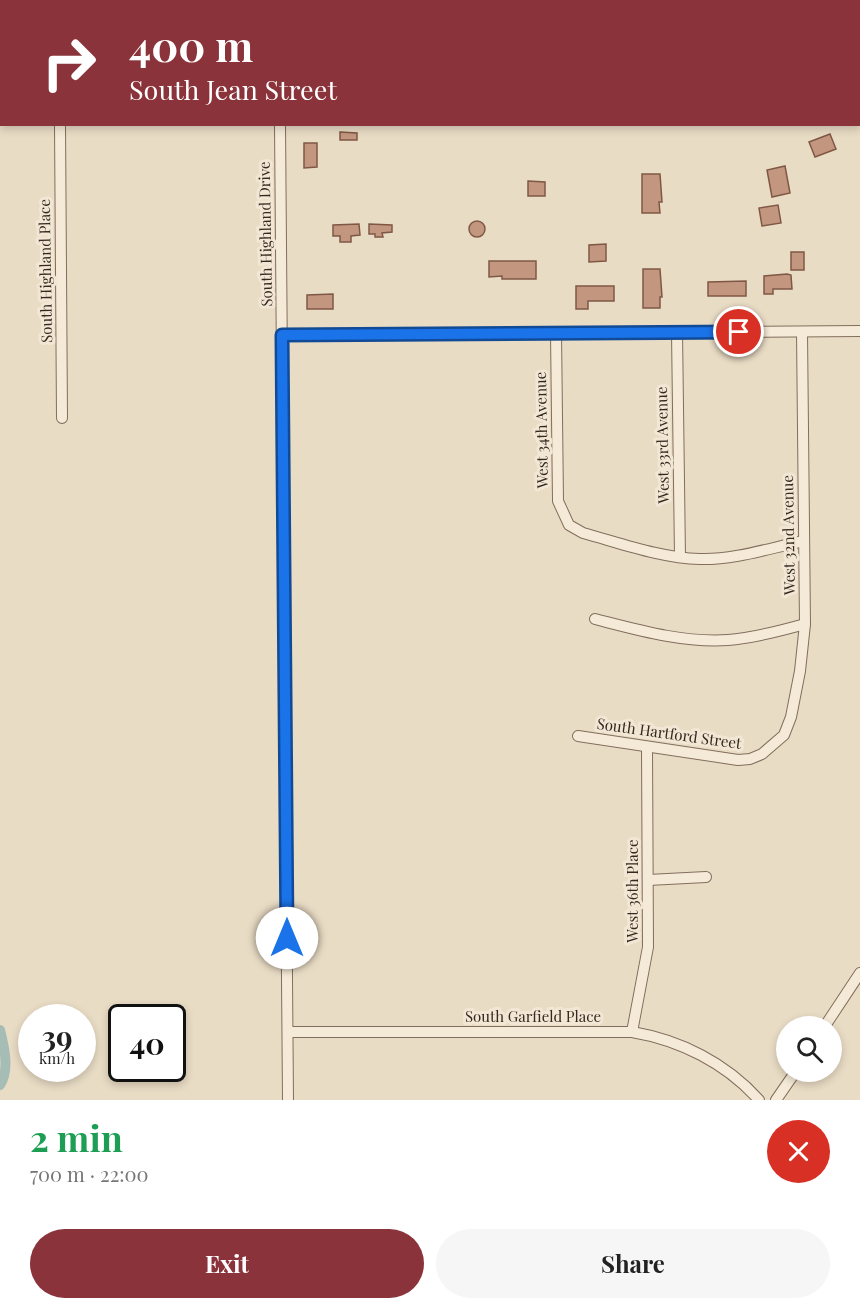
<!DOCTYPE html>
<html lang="en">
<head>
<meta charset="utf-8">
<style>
  :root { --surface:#fff; --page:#f6f6f6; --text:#222; --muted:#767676; --accent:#8b333a }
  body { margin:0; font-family:"Playfair Display",serif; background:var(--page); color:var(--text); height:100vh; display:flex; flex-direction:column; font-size:22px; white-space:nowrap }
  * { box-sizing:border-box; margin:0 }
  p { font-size:20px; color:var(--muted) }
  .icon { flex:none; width:33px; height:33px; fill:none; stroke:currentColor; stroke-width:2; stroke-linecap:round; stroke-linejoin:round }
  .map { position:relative; height:1100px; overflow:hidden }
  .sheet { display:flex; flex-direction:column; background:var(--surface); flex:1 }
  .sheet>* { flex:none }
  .hud { position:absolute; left:0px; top:0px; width:861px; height:126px; box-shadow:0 3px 9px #0003; background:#8b333a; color:#fff; overflow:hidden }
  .fabs { position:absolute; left:776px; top:1016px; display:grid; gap:12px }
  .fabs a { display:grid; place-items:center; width:66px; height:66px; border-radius:50%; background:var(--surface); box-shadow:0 3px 9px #0003; font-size:30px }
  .speed { position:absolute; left:18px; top:1004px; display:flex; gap:12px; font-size:30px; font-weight:700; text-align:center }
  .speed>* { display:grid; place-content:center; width:78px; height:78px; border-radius:50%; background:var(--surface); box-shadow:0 3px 9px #0003; line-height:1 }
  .speed small { font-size:15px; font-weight:400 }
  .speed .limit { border:3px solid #111; border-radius:9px; background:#fff; color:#111 }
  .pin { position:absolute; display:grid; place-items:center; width:51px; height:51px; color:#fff; margin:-26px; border:3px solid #fff; border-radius:50%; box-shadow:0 2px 6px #0007 }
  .me { position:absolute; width:66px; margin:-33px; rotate:0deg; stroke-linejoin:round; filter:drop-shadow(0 0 4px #0008) }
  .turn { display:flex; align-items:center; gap:21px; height:126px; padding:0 30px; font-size:27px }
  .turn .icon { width:78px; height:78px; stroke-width:2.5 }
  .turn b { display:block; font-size:42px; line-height:51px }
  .round { display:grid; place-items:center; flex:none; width:63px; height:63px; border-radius:32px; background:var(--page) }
  .overview { display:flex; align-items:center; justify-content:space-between; height:102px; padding:0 30px }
  h1 { font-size:36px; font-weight:700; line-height:45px; color:#1e9e55 }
  .button { display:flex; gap:12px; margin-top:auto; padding:12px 30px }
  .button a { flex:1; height:69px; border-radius:36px; background:var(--accent); color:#fff; font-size:24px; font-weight:700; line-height:69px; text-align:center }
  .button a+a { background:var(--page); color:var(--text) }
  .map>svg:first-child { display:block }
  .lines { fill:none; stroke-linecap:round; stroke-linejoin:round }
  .canal { stroke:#a6bdb5; stroke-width:10 }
  .building { fill:#c3977f; stroke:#7f5845; stroke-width:1.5 }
  .minor-casing { stroke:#826e5d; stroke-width:12 }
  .minor { stroke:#f5ead7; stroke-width:10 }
  .route-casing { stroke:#114b97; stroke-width:15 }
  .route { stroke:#1a73e8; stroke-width:10 }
  .labels { text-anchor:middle; stroke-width:6; stroke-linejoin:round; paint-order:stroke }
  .street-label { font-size:15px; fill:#34281f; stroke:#f2e7d4 }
</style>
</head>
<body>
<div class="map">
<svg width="860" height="1100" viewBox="0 0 860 1100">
  <rect width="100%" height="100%" fill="#e9dcc5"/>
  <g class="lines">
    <!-- canal -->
    <path class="canal" d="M0,1030C4,1046 10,1070 0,1085"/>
  </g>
  <!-- building -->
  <g class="building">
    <path d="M340,132L357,133V140H340Z"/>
    <path d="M830,134L836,149L815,157L809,142Z"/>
    <path d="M304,143H317V167L304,168Z"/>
    <path d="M785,166L790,193L772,197L767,170Z"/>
    <path d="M642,174H660L662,202H659L660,213H642Z"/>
    <path d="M528,181L545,182V196H528Z"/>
    <path d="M778,205L781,223L762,226L759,208Z"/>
    <circle cx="477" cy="229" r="8"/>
    <path d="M359,224L360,235L351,236V242H340V236H333V225Z"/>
    <path d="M369,224L392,225V232L382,233L383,237H375V234H369Z"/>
    <path d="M606,244V261L589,262V245Z"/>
    <rect x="791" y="252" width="13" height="18"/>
    <path d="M489,261H536V279H502V276L489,277Z"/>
    <path d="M643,269H660L662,297H660V308H643Z"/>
    <path d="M787,274L791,275L792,289H773V294H764V276Z"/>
    <path d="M746,281V296H708V282Z"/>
    <path d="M576,286H614V301H588V309H576Z"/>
    <path d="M333,294V309H307V295Z"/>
  </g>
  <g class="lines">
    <defs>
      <g id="minor">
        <path d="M50,0L51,2"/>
        <path d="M278,0V2"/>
        <path d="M362,0V2"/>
        <path d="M660,0V2"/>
        <path d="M822,2L824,0"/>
        <path d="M60,124L62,418"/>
        <path d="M280,124L288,1100"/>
        <path d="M677,332L680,557"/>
        <path d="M556,333L558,501L569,525L583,533C620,543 661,558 700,559C734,560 770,548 804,541"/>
        <path d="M282,335L860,331"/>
        <path d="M595,619C638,630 683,643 728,640C754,638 780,631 805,624"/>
        <path d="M578,736L738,760L750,759L762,754L784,735L791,717L800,671L805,624L802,332"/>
        <path d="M648,880L706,877"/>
        <path d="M825,1026L860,973"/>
        <path d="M288,1032H632C680,1040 726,1063 759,1100"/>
        <path d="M632,1032L648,947L647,747"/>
        <path d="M776,1100L796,1071"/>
      </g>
    </defs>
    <!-- minor casing -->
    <use href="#minor" class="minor-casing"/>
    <!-- minor -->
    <use href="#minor" class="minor"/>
  </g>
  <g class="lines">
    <defs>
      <path id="route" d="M287,938L282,335L739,332"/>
    </defs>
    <!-- route casing -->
    <use href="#route" class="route-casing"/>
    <!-- route -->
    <use href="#route" class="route"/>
  </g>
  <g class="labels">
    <!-- street labels -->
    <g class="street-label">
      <text transform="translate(266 234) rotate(-91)" y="5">South Highland Drive</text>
      <text transform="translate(46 271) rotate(-91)" y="5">South Highland Place</text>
      <text transform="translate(542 430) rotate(-91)" y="5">West 34th Avenue</text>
      <text transform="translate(663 445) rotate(-91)" y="5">West 33rd Avenue</text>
      <text transform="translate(789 535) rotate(-91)" y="5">West 32nd Avenue</text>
      <text transform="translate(669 734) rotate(8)" y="5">South Hartford Street</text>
      <text transform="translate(633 891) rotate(-90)" y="5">West 36th Place</text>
      <text x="533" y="1022">South Garfield Place</text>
    </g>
  </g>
</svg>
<div class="fabs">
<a><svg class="icon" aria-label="search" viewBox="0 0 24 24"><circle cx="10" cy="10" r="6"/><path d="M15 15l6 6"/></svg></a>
</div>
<div class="speed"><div>39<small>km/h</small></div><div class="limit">40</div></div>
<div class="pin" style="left:739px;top:332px;background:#d93025"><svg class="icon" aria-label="arrive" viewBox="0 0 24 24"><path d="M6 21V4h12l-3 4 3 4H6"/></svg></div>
<svg class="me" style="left:287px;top:938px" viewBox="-20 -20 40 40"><circle r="19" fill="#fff"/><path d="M0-13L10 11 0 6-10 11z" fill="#1a73e8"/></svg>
<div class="hud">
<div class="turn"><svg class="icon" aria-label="right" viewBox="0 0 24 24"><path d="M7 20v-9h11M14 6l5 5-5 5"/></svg><div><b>400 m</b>South Jean Street</div></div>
</div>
</div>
<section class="sheet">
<div class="overview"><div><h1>2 min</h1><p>700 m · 22:00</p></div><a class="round" style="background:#d93025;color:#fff"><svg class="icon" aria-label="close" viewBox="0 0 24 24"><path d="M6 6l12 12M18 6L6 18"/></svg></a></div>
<div class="button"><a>Exit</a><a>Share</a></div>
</section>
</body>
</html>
